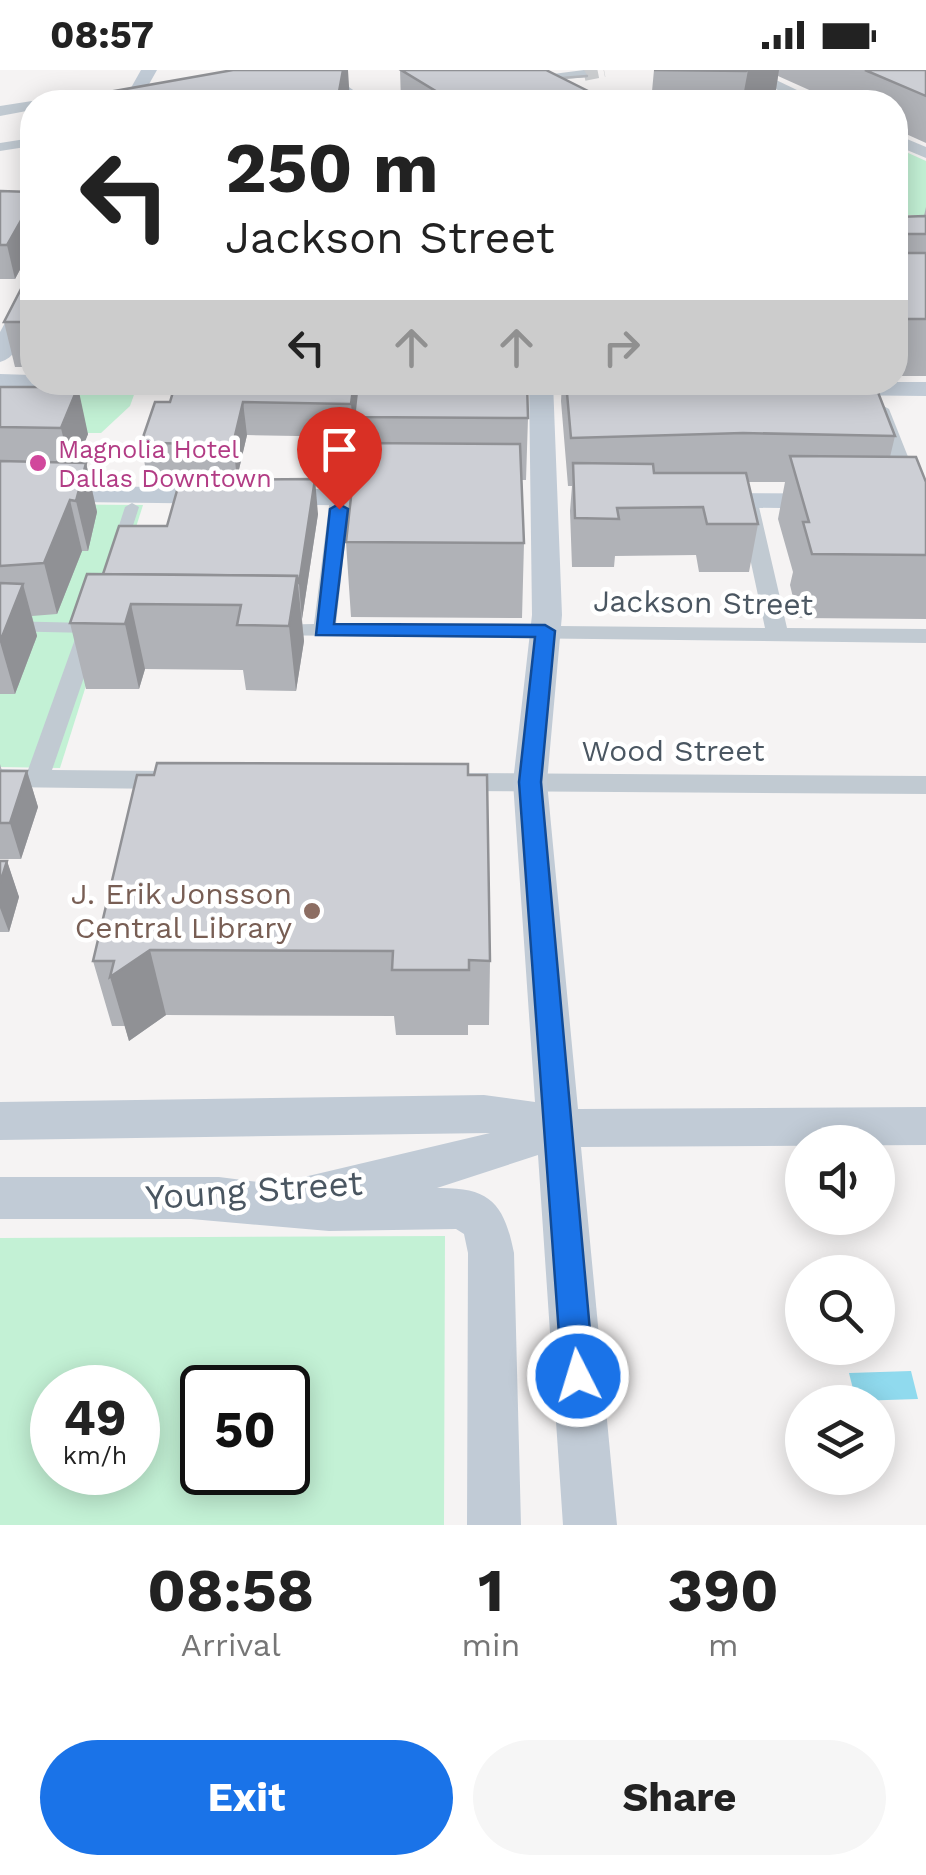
<!DOCTYPE html>
<html lang="en">
<head>
<meta charset="utf-8">
<style>
  :root { --surface:#fff; --page:#f6f6f6; --text:#222; --muted:#767676; --accent:#1a73e8 }
  body { margin:0; font-family:"Work Sans",sans-serif; background:var(--page); color:var(--text); height:100vh; display:flex; flex-direction:column; font-size:38px; white-space:nowrap }
  * { box-sizing:border-box; margin:0 }
  p { font-size:32px; color:var(--muted) }
  .icon { flex:none; width:55px; height:55px; fill:none; stroke:currentColor; stroke-width:2; stroke-linecap:round; stroke-linejoin:round }
  .map { position:relative; height:1455px; overflow:hidden }
  .side { display:flex; flex-direction:column; background:var(--surface); flex:1 }
  .side>* { flex:none }
  .banner { position:absolute; left:20px; top:20px; width:888px; height:305px; border-radius:40px; box-shadow:0 5px 25px #0003; background:#fff; color:var(--text); overflow:hidden }
  .buttons { position:absolute; left:785px; top:1055px; display:grid; gap:20px }
  .buttons a { display:grid; place-items:center; width:110px; height:110px; border-radius:50%; background:var(--surface); box-shadow:0 5px 25px #0003; font-size:50px }
  .speed { position:absolute; left:30px; top:1295px; display:flex; gap:20px; font-size:50px; font-weight:700; text-align:center }
  .speed>* { display:grid; place-content:center; width:130px; height:130px; border-radius:50%; background:var(--surface); box-shadow:0 5px 25px #0003; line-height:1 }
  .speed small { font-size:25px; font-weight:400 }
  .speed .limit { border:5px solid #111; border-radius:15px; background:#fff; color:#111 }
  .pin { position:absolute; display:grid; place-items:center; width:85px; height:85px; color:#fff; margin:-102px -42px; border-radius:50% 50% 50% 0; rotate:-45deg; box-shadow:0 0 10px #0007 }
  .pin .icon { rotate:45deg }
  .me { position:absolute; width:110px; margin:-55px; rotate:355deg; stroke-linejoin:round; filter:drop-shadow(0 0 8px #0008) }
  .turn { display:flex; align-items:center; gap:35px; height:210px; padding:0 40px; font-size:45px }
  .turn .icon { width:130px; height:130px; stroke-width:2.5 }
  .turn b { display:block; font-size:70px; line-height:85px }
  .lanes { display:flex; align-items:center; height:95px; padding:0 40px; background:#0003; justify-content:center; gap:50px; direction:ltr }
  .lanes .off { opacity:.35 }
  .eta { display:flex; justify-content:space-evenly; align-items:center; height:170px; text-align:center }
  .eta b { font-size:60px; font-weight:700; line-height:70px }
  .primary-button { display:flex; gap:20px; margin-top:auto; padding:20px 40px }
  .primary-button a { flex:1; height:115px; border-radius:60px; background:var(--accent); color:#fff; font-size:40px; font-weight:700; line-height:115px; text-align:center }
  .primary-button a+a { background:var(--page); color:var(--text) }
  .status { display:flex; justify-content:space-between; align-items:center; height:70px; padding:0 50px; background:var(--surface); direction:ltr }
  .status svg { height:28px; fill:currentColor }
  .map>svg:first-child { display:block }
  .green { fill:#c3f1d5; fill-rule:evenodd }
  .water { fill:#90daee }
  .lines { fill:none; stroke-linecap:round; stroke-linejoin:round }
  .minor-tunnel { stroke:#caccce; stroke-width:14; stroke-dasharray:14 6; stroke-linecap:butt }
  .pedestrian { fill:#c1cad2; fill-rule:evenodd }
  .minor { fill:#c1cad2; fill-rule:evenodd }
  .tertiary { fill:#c1cad2; fill-rule:evenodd }
  .secondary { fill:#c1cbd6; fill-rule:evenodd }
  .tram { stroke:#b5b8bd; stroke-width:2.5 }
  .wall { fill:#b0b2b7 }
  .shaded-wall { fill:#909195 }
  .building { fill:#cdcfd5; stroke:#909195; stroke-width:2.5 }
  .route { fill:#1a73e8; stroke:#114b97; stroke-width:2.5 }
  .hotel-dot { fill:#d1479c; stroke:#fff; stroke-width:4 }
  .education-dot { fill:#8d6e63; stroke:#fff; stroke-width:4 }
  .labels { text-anchor:middle; stroke-width:9; stroke-linejoin:round; paint-order:stroke }
  .far-hotel-label { font-size:25px; fill:#b23c85; stroke:#fff; text-anchor:start }
  .street-label { font-size:30px; fill:#4a5661; stroke:#fff }
  .education-label { font-size:30px; fill:#785e54; stroke:#fff; text-anchor:end }
  .near-street-label { font-size:35px; fill:#4a5661; stroke:#fff }
</style>
</head>
<body>
<div class="status"><b>08:57</b><svg viewBox="0 0 49 12"><path d="M0 12V9h3v3zM5 12V6h3v6zM10 12V3h3v9zM15 12V0h3v12zM26 1h20v11H26zM47 4h2v5h-2z"/></svg></div>
<div class="map">
<svg width="926" height="1455" viewBox="0 0 926 1455">
  <rect width="100%" height="100%" fill="#f5f3f3"/>
  <!-- green -->
  <g class="green">
    <path d="M895,77L926,91V145H895Z"/>
    <path d="M0,321L135,322L130,336L101,363H0Z"/>
    <path d="M0,434L143,435L60,698L0,697Z"/>
    <path d="M445,1166L444,1455H0V1168ZM52,1318H138V1402H52ZM202,1318H288V1402H202Z"/>
  </g>
  <!-- water -->
  <path class="water" d="M911,1301L918,1329L856,1331L849,1303Z"/>
  <g class="lines">
    <!-- minor-tunnel -->
    <path class="minor-tunnel" d="M584,4L604,0"/>
    <!-- pedestrian -->
    <g class="pedestrian">
      <path d="M132,433L139,437L127,474L125,477H115L113,474L125,437Z"/>
      <path d="M0,551L90,553L98,558L90,563L0,561Z"/>
    </g>
    <!-- minor -->
    <g class="minor">
      <path d="M584,0L588,7L528,12L522,8Z"/>
      <path d="M435,17L439,24L393,32H370Z"/>
      <path d="M32,68V76L0,81V73Z"/>
      <path d="M340,422L350,428L336,554L765,558L739,437L749,431L759,437L787,558L926,559V573L262,565L259,560L262,555L314,554L330,428Z"/>
      <path d="M90,551L101,558L52,700L166,701L178,710L166,719L0,717V699L28,700L79,558Z"/>
      <path d="M456,703L926,706V724L456,721L444,712Z"/>
    </g>
    <!-- tertiary -->
    <g class="tertiary">
      <path d="M736,0H755L822,32H803Z"/>
      <path d="M144,15L149,16V22L84,32H50Z"/>
      <path d="M32,31L36,32L32,40L0,46V36Z"/>
      <path d="M895,64L926,77V88L895,75Z"/>
      <path d="M878,333L889,339L926,432V469L914,462L867,339Z"/>
    </g>
    <!-- secondary -->
    <g class="secondary">
      <path d="M141,0H157L139,32H123Z"/>
      <path d="M306,0H325L370,32H350Z"/>
      <path d="M32,216C33,238 26,285 0,292V262L24,218Z"/>
      <path d="M0,304L32,305V312H44L32,319L0,318Z"/>
      <path d="M107,312H236L237,314L225,321L119,319Z"/>
      <path d="M529,312H553L562,545L547,712L578,1039L926,1037V1075L581,1077L617,1455H563L538,1085L437,1118C491,1117 504,1134 514,1183L521,1455H467L468,1183L464,1164L456,1159L329,1161L191,1149H0V1107H219L299,1117L304,1107L490,1063L0,1070V1032L484,1025L535,1032L513,712L532,545Z"/>
      <path d="M824,312H926V326L832,325L820,318Z"/>
      <path d="M0,415L399,420L413,428L399,436L0,431Z"/>
      <path d="M706,423L926,424V440L696,437L692,431Z"/>
    </g>
    <!-- tram -->
    <path class="tram" d="M490,0L523,11L587,6"/>
  </g>
  <!-- wall -->
  <g class="wall">
    <path d="M400,0L610,32H401Z"/>
    <path d="M654,0H926V73L895,59V32H836L778,6L774,32H651Z"/>
    <path d="M0,121L32,122V177L15,209H0Z"/>
    <path d="M926,137V306H895V147L924,146Z"/>
    <path d="M32,219V297H15L4,252Z"/>
    <path d="M176,312H357L358,319L528,348L526,410H522L524,473L522,548L351,547L346,472L356,385L354,359V367L247,365L237,408L147,407L141,373L170,332Z"/>
    <path d="M562,312L895,366L890,387L926,412V549L798,548L790,515L793,502L778,449L785,412H748L758,454L749,502H699L696,485L615,486L614,497H572L570,441L572,416H568L561,331Z"/>
    <path d="M0,317L88,364L76,393H86L97,442L88,481H82L57,544L32,546L37,566L15,624H0Z"/>
    <path d="M318,444L302,549L304,571L296,621L246,620L243,600L145,599L139,619H86L70,553L103,504L167,456Z"/>
    <path d="M0,694L2,701H27L38,737L21,789H0Z"/>
    <path d="M468,705L490,891L489,955H468V965H396L394,946L166,945L129,971L125,956H112L93,891Z"/>
    <path d="M0,791H7L19,827L9,862H0Z"/>
  </g>
  <!-- shaded-wall -->
  <g class="shaded-wall">
    <path d="M343,0H348L350,32H307Z"/>
    <path d="M748,0H779L774,32H742Z"/>
    <path d="M32,131V177L15,209L7,175Z"/>
    <path d="M354,312H357L358,325L354,347V367L351,334Z"/>
    <path d="M78,317L88,364L72,405L61,358Z"/>
    <path d="M243,332L247,365L237,408L233,374Z"/>
    <path d="M86,393L97,442L88,481L76,431Z"/>
    <path d="M315,409L318,444L302,549L299,514Z"/>
    <path d="M70,430L82,481L57,544L44,493Z"/>
    <path d="M297,506L304,571L296,621L289,556Z"/>
    <path d="M23,514L37,566L15,624L0,572Z"/>
    <path d="M131,534L145,599L139,619L125,554Z"/>
    <path d="M27,701L38,737L21,789L10,753Z"/>
    <path d="M7,791L19,827L9,862L0,838V813Z"/>
    <path d="M150,880L166,945L129,971L110,907Z"/>
  </g>
  <!-- building -->
  <g class="building">
    <path d="M233,0H343L338,27L307,32H103L109,22Z"/>
    <path d="M401,0H546L610,32H454Z"/>
    <path d="M654,0H748L746,1Z"/>
    <path d="M865,0H926V26Z"/>
    <path d="M0,121L32,122V131L7,175H0Z"/>
    <path d="M926,146V164H905V183H926V249H905L895,246V147Z"/>
    <path d="M21,219H32V252H4Z"/>
    <path d="M176,312H354L351,334L243,332L233,374L141,373L155,332H170Z"/>
    <path d="M358,312H527L528,348L354,347Z"/>
    <path d="M566,312H874L895,366L743,363L571,368Z"/>
    <path d="M0,317H78L61,358L0,357Z"/>
    <path d="M357,373L520,374L524,473L346,472Z"/>
    <path d="M790,386L916,387L926,412V485L812,484L803,452H809Z"/>
    <path d="M0,391L86,393L76,431L70,430L44,493L0,496Z"/>
    <path d="M573,393L653,394L654,403H746L758,454H707L703,437L617,438L619,449L575,448Z"/>
    <path d="M315,409L299,514L297,506L103,504L119,456H167L180,410Z"/>
    <path d="M87,504L297,506L289,556L237,555L241,535L131,534L125,554L70,553Z"/>
    <path d="M0,513L23,514L0,572Z"/>
    <path d="M157,693L468,694V705H487L490,891L469,890V900H392L393,881L150,880L110,907L114,891H93L137,705H154Z"/>
    <path d="M0,701H27L10,753H0Z"/>
    <path d="M0,791H7L0,813Z"/>
  </g>
  <!-- route -->
  <path class="route" d="M339,434L348,439L334,554L545,555L555,561L541,712L594,1306L589,1317L578,1322L566,1317L562,1306L519,712L535,567L316,565L330,439Z"/>
  <!-- markers -->
  <circle class="hotel-dot" cx="38" cy="393" r="10"/>
  <circle class="education-dot" cx="312" cy="841" r="10"/>
  <g class="labels">
    <!-- far-hotel labels -->
    <g class="far-hotel-label">
      <text x="58" y="388">Magnolia Hotel<tspan x="58" dy="29">Dallas Downtown</tspan></text>
    </g>
    <!-- street labels -->
    <g class="street-label">
      <text transform="translate(703 533) rotate(1)" y="10">Jackson Street</text>
      <text x="673" y="691">Wood Street</text>
    </g>
    <!-- education labels -->
    <g class="education-label">
      <text x="292" y="834">J. Erik Jonsson<tspan x="292" dy="34">Central Library</tspan></text>
    </g>
    <!-- near-street labels -->
    <g class="near-street-label">
      <text transform="translate(254 1120) rotate(-4)" y="12">Young Street</text>
    </g>
  </g>
</svg>
<div class="buttons">
<a><svg class="icon" aria-label="sound" viewBox="0 0 24 24"><path d="M4 9h4l5-4v14l-5-4H4zM17 9q2 3 0 6"/></svg></a>
<a><svg class="icon" aria-label="search" viewBox="0 0 24 24"><circle cx="10" cy="10" r="6"/><path d="M15 15l6 6"/></svg></a>
<a><svg class="icon" aria-label="layers" viewBox="0 0 24 24"><path d="M12 4l9 5-9 5-9-5zM3 14l9 5 9-5"/></svg></a>
</div>
<div class="speed"><div>49<small>km/h</small></div><div class="limit">50</div></div>
<div class="pin" style="left:339px;top:439px;background:#d93025"><svg class="icon" aria-label="arrive" viewBox="0 0 24 24"><path d="M6 21V4h12l-3 4 3 4H6"/></svg></div>
<svg class="me" style="left:578px;top:1306px" viewBox="-20 -20 40 40"><circle r="17" fill="#1a73e8" stroke="#fff" stroke-width="3"/><path d="M0-11L8 9 0 5-8 9z" fill="#fff"/></svg>
<div class="banner">
<div class="turn"><svg class="icon" aria-label="left" viewBox="0 0 24 24"><path d="M17 20v-9H6M10 6l-5 5 5 5"/></svg><div><b>250 m</b>Jackson Street</div></div>
<div class="lanes"><svg class="icon" aria-label="left" viewBox="0 0 24 24"><path d="M17 20v-9H6M10 6l-5 5 5 5"/></svg><svg class="icon off" aria-label="ahead" viewBox="0 0 24 24"><path d="M12 20V5M6 11l6-6 6 6"/></svg><svg class="icon off" aria-label="ahead" viewBox="0 0 24 24"><path d="M12 20V5M6 11l6-6 6 6"/></svg><svg class="icon off" aria-label="right" viewBox="0 0 24 24"><path d="M7 20v-9h11M14 6l5 5-5 5"/></svg></div>
</div>
</div>
<section class="side">
<div class="eta">
<div><b>08:58</b><p>Arrival</p></div>
<div><b>1</b><p>min</p></div>
<div><b>390</b><p>m</p></div>
</div>
<div class="primary-button"><a>Exit</a><a>Share</a></div>
</section>
</body>
</html>
